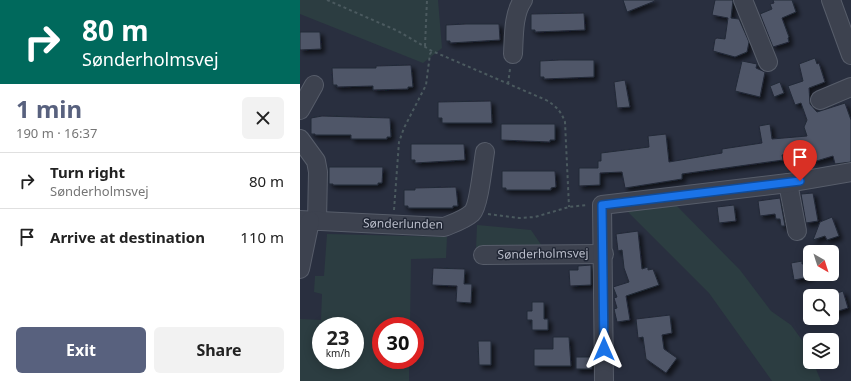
<!DOCTYPE html>
<html lang="en">
<head>
<meta charset="utf-8">
<style>
  :root { --surface:#fff; --page:#f2f2f2; --text:#222; --muted:#767676; --line:#e0e0e0; --accent:#58617e }
  body { margin:0; font-family:"Noto Sans",sans-serif; background:var(--page); color:var(--text); height:100vh; display:flex; flex-direction:column; font-size:15px; white-space:nowrap }
  * { box-sizing:border-box; margin:0 }
  p { font-size:13px; color:var(--muted) }
  .icon { flex:none; width:22px; height:22px; fill:none; stroke:currentColor; stroke-width:2; stroke-linecap:round; stroke-linejoin:round }
  .map { position:relative; flex:1; overflow:hidden }
  .panel { display:flex; flex-direction:column; background:var(--surface); width:300px }
  .panel>* { flex:none }
  .guide { background:#00695c; color:#fff; overflow:hidden }
  .needle { width:26px; rotate:141deg }
  .fabs { position:absolute; left:503px; top:245px; display:grid; gap:8px }
  .fabs a { display:grid; place-items:center; width:36px; height:36px; border-radius:6px; background:var(--surface); box-shadow:0 2px 10px #0003; font-size:20px }
  .speed { position:absolute; left:12px; top:317px; display:flex; gap:8px; font-size:20px; font-weight:700; text-align:center }
  .speed>* { display:grid; place-content:center; width:52px; height:52px; border-radius:50%; background:var(--surface); box-shadow:0 2px 10px #0003; line-height:1 }
  .speed small { font-size:10px; font-weight:400 }
  .speed .limit { border:6px solid #d22; background:#fff; color:#111 }
  .pin { position:absolute; display:grid; place-items:center; width:34px; height:34px; color:#fff; margin:-41px -17px; border-radius:50% 50% 50% 0; rotate:-45deg; box-shadow:0 0 4px #0007 }
  .pin .icon { rotate:45deg }
  .me { position:absolute; width:44px; margin:-22px; rotate:0deg; stroke-linejoin:round; filter:drop-shadow(0 0 3px #0008) }
  .turn { display:flex; align-items:center; gap:14px; height:84px; padding:0 16px; font-size:18px }
  .turn .icon { width:52px; height:52px; stroke-width:2.5 }
  .turn b { display:block; font-size:28px; line-height:34px }
  .round { display:grid; place-items:center; flex:none; width:42px; height:42px; border-radius:6px; background:var(--page) }
  .headline { display:flex; align-items:center; justify-content:space-between; height:68px; padding:0 16px }
  h1 { font-size:24px; font-weight:700; line-height:30px; color:var(--accent) }
  .button { display:flex; gap:8px; margin-top:auto; padding:8px 16px }
  .button a { flex:1; height:46px; border-radius:6px; background:var(--accent); color:#fff; font-size:16px; font-weight:700; line-height:46px; text-align:center }
  .button a+a { background:var(--page); color:var(--text) }
  ul { padding:0; list-style:none }
  li { display:flex; align-items:center; gap:12px; height:56px; padding:0 16px; border-top:1px solid var(--line) }
  li div { flex:1 }
  li b { display:block; font-size:15px }
  li em { font-style:normal }
  main { display:flex; flex:1; min-height:0 }
  .map>svg:first-child { display:block }
  .green { fill:#2c3d41; fill-rule:evenodd }
  .building { fill:#4f5668; stroke:#232937; filter:url(#shadow) }
  .lines { fill:none; stroke-linecap:round; stroke-linejoin:round }
  .minor-casing { stroke:#575d6a; stroke-width:20 }
  .path { stroke:#4b5a5f; stroke-width:2; stroke-dasharray:3 3; stroke-linecap:butt }
  .minor { stroke:#3d424f; stroke-width:18 }
  .route-casing { stroke:#114b97; stroke-width:10 }
  .route { stroke:#1a73e8; stroke-width:7 }
  .labels { text-anchor:middle; stroke-width:3; stroke-linejoin:round; paint-order:stroke }
  .street-label { font-size:12px; fill:#b9bdca; stroke:#212735 }
</style>
</head>
<body>
<main>
<section class="panel">
<div class="guide">
<div class="turn"><svg class="icon" aria-label="right" viewBox="0 0 24 24"><path d="M7 20v-9h11M14 6l5 5-5 5"/></svg><div><b>80 m</b>Sønderholmsvej</div></div>
</div>
<div class="headline"><div><h1>1 min</h1><p>190 m · 16:37</p></div><a class="round"><svg class="icon" aria-label="close" viewBox="0 0 24 24"><path d="M6 6l12 12M18 6L6 18"/></svg></a></div>
<ul>
<li><svg class="icon" aria-label="right" viewBox="0 0 24 24"><path d="M7 20v-9h11M14 6l5 5-5 5"/></svg><div><b>Turn right</b><p>Sønderholmsvej</p></div><em>80 m</em></li>
<li><svg class="icon" aria-label="arrive" viewBox="0 0 24 24"><path d="M6 21V4h12l-3 4 3 4H6"/></svg><div><b>Arrive at destination</b></div><em>110 m</em></li>
</ul>
<div class="button"><a>Exit</a><a>Share</a></div>
</section>
<div class="map">
<svg width="551" height="381" viewBox="0 0 551 381">
  <defs>
    <filter id="shadow"><feDropShadow dx="3.5" dy="3.5" stdDeviation="2" flood-color="#0009"/></filter>
  </defs>
  <rect width="100%" height="100%" fill="#292f3f"/>
  <!-- green -->
  <g class="green">
    <path d="M0,0H138L142,48L123,63L0,14Z"/>
    <path d="M373,202L440,270L471,311L491,325L507,347L510,362H513L521,381H472L409,293L327,211Z"/>
    <path d="M177,225L231,230L244,249L176,250Z"/>
    <path d="M27,234L147,237L146,258L111,259L110,326H81V360H109V381H0V319L21,320L22,294L14,292L15,276H24ZM21,326H55V360H21Z"/>
  </g>
  <!-- building -->
  <g class="building">
    <path d="M323,0H355V1L327,12Z"/>
    <path d="M415,0H433L431,18L439,19L449,42L447,52L435,57L413,51L415,39L417,38L425,39L428,18L412,15Z"/>
    <path d="M473,0H492L496,12L482,18L489,37L488,38L489,42L473,47L460,14L472,9L470,4L474,3Z"/>
    <path d="M284,13L285,30L235,32V30H231V14Z"/>
    <path d="M166,24H199L200,40L150,43V41H146V25Z"/>
    <path d="M0,32H20L21,49L0,50Z"/>
    <path d="M515,58L517,64L519,63L525,82L509,88L510,104L517,112L545,103L551,120V162L535,164L533,156L513,162L509,150L482,155L483,160L382,174V179L325,188L322,172L300,173V185L279,186V168H298V161H301V153L349,147L348,136L366,134L369,162L422,153V149L462,143L459,126L470,124L472,139L507,136L504,127L507,120L501,103L495,105L488,86L503,81L499,64Z"/>
    <path d="M260,60H294V77L244,79V77H240V61Z"/>
    <path d="M442,61L457,64L456,68L465,72L460,97L435,91Z"/>
    <path d="M111,65L113,87H108V89L73,90V86L37,87V85H33L32,68H76V66Z"/>
    <path d="M325,80L330,107L317,108L314,82Z"/>
    <path d="M480,82L484,93L474,97L470,86Z"/>
    <path d="M191,101L192,123H142V118H138V102Z"/>
    <path d="M22,116L90,118L91,137H87V139H51V135H15V134H11V118Z"/>
    <path d="M201,124H255V140H250V142L201,140Z"/>
    <path d="M111,144H164L165,160L115,163V160H111Z"/>
    <path d="M29,167H83L82,183H78V185H33V184H29Z"/>
    <path d="M202,171H255L256,187L251,188V190H206V188H202Z"/>
    <path d="M156,187L158,206H153V208H108V206H104V190H115V188Z"/>
    <path d="M513,193L518,221L506,223L501,194Z"/>
    <path d="M480,198L485,226H481L480,219H476L475,214L460,216L458,201Z"/>
    <path d="M434,205L436,221L419,223L417,207Z"/>
    <path d="M532,217L539,236L527,240L525,236L513,240L520,222Z"/>
    <path d="M338,231L342,269L348,267V270L353,269L359,285L326,296L330,320L317,322L314,309L317,308L314,298L317,297L313,287L329,282L324,268L322,250L318,251L316,234Z"/>
    <path d="M502,261V264L510,263V277L494,280L491,263Z"/>
    <path d="M291,265V285L270,286L269,270H278V266Z"/>
    <path d="M133,268L165,269L164,284H172L171,303L156,302L157,286L132,285Z"/>
    <path d="M543,291L548,308L532,313V295Z"/>
    <path d="M232,302H244V319H248V330H232V320H227V311H232Z"/>
    <path d="M370,315L372,333L362,335L364,349L377,358L366,373L346,359L343,337L338,338L336,319Z"/>
    <path d="M253,337H269L271,366H234V349H253Z"/>
    <path d="M178,341H191V365H179Z"/>
    <rect x="276" y="357" width="16" height="12"/>
  </g>
  <g class="lines">
    <defs>
      <g id="minor">
        <path d="M443,0L468,62"/>
        <path d="M531,0L551,55"/>
        <path d="M213,54C214,37 213,14 223,0"/>
        <path d="M520,100L551,87"/>
        <path d="M0,110L14,85"/>
        <path d="M0,139L16,161L18,172L17,221"/>
        <path d="M488,183L497,231"/>
        <path d="M0,220L144,227C154,223 164,220 172,213C179,206 183,164 185,152"/>
        <path d="M183,255L304,254"/>
        <path d="M0,269L10,221"/>
        <path d="M304,381L302,205L488,183L551,172"/>
      </g>
    </defs>
    <!-- minor casing -->
    <use href="#minor" class="minor-casing"/>
    <!-- path -->
    <g class="path">
      <path d="M27,0L98,31L132,51L246,100C256,106 261,111 265,122L269,207"/>
      <path d="M125,46L127,0"/>
      <path d="M208,84L210,69"/>
      <path d="M94,210L99,142L104,128L126,85L130,54L132,51"/>
      <path d="M188,214L219,218L235,217L269,207L287,205"/>
    </g>
    <!-- minor -->
    <use href="#minor" class="minor"/>
  </g>
  <g class="lines">
    <defs>
      <path id="route" d="M304,349L302,205L500,181"/>
    </defs>
    <!-- route casing -->
    <use href="#route" class="route-casing"/>
    <!-- route -->
    <use href="#route" class="route"/>
  </g>
  <g class="labels">
    <!-- street labels -->
    <g class="street-label">
      <text transform="translate(103 224) rotate(1)" y="4">Sønderlunden</text>
      <text transform="translate(243 254) rotate(-1)" y="4">Sønderholmsvej</text>
    </g>
  </g>
</svg>
<div class="fabs">
<a><svg class="needle" viewBox="-14 -14 28 28"><path d="M0-13l5 13h-10z" fill="#e53935"/><path d="M0 13l5-13h-10z" fill="#767676"/></svg></a>
<a><svg class="icon" aria-label="search" viewBox="0 0 24 24"><circle cx="10" cy="10" r="6"/><path d="M15 15l6 6"/></svg></a>
<a><svg class="icon" aria-label="layers" viewBox="0 0 24 24"><path d="M12 4l9 5-9 5-9-5zM3 14l9 5 9-5"/></svg></a>
</div>
<div class="speed"><div>23<small>km/h</small></div><div class="limit">30</div></div>
<div class="pin" style="left:500px;top:181px;background:#d93025"><svg class="icon" aria-label="arrive" viewBox="0 0 24 24"><path d="M6 21V4h12l-3 4 3 4H6"/></svg></div>
<svg class="me" style="left:304px;top:349px" viewBox="-20 -20 40 40"><path d="M0-17L14 15 0 8-14 15z" fill="#1a73e8" stroke="#fff" stroke-width="4"/></svg>
</div>
</main>
</body>
</html>
